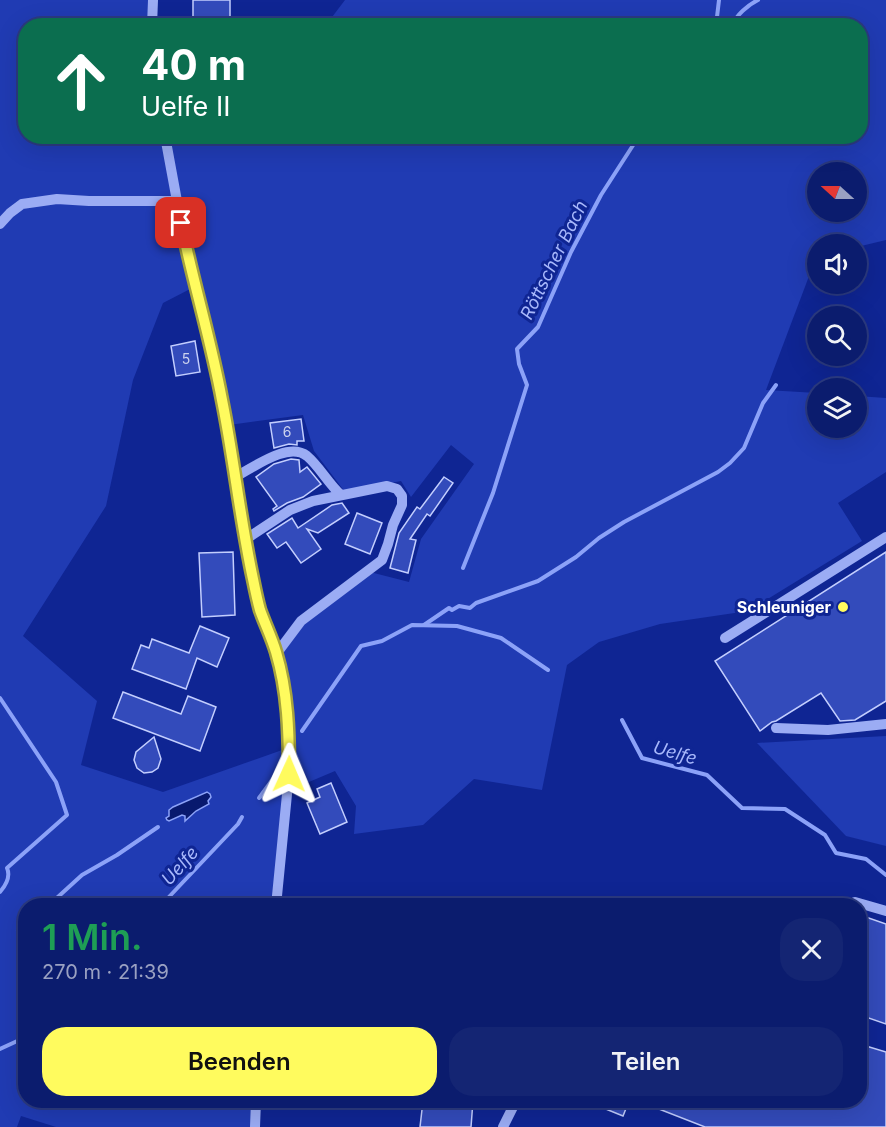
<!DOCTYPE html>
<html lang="de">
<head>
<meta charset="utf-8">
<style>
  :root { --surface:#0b1c6e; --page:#142573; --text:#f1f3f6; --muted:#9aa1c2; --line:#2b3a81; --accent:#fffb5e }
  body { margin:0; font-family:Inter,sans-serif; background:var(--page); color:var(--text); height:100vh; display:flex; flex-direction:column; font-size:22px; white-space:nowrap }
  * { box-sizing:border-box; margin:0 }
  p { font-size:20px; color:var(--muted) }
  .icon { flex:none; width:33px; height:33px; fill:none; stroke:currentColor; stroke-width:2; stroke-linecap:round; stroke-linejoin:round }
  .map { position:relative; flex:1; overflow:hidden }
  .sheet { position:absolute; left:18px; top:898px; width:849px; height:210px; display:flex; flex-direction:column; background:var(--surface); border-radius:24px; box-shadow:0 6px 24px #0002,0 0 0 2px var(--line) }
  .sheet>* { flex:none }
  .banner { position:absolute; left:18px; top:18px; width:850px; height:126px; border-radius:24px; box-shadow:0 6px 24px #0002,0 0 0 2px var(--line); background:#0b6e4f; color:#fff; overflow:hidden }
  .needle { width:39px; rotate:291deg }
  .fabs { position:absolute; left:807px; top:162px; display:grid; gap:12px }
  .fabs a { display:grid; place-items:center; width:60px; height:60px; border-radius:50%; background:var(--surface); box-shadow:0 6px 24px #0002,0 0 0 2px var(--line); font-size:30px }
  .pin { position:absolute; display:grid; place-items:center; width:51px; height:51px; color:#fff; margin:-26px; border-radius:12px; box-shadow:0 3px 9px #0006 }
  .me { position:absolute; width:66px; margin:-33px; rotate:1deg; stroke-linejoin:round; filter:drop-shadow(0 0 4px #0008) }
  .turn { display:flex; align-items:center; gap:21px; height:126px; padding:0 24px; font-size:27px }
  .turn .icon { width:78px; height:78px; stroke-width:2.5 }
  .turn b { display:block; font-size:42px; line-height:51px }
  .round { display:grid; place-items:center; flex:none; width:63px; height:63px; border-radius:24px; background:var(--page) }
  .summary { display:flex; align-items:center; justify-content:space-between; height:102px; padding:0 24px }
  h1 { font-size:36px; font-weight:600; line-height:45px; color:#1e9e55 }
  .primary-button { display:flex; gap:12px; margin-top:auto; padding:12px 24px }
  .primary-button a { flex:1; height:69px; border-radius:24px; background:var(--accent); color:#111; font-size:24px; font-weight:600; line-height:69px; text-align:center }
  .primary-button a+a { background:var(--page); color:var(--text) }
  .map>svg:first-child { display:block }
  .green { fill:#203bb3; fill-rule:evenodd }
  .water { fill:#08196e; stroke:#8ca2f8; stroke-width:1.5 }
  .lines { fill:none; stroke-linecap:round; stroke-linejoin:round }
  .stream { stroke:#8ca2f8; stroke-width:4 }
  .building { fill:#334bbb; stroke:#c3cefe; stroke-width:1.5 }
  .minor { stroke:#9bacf4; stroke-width:10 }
  .route-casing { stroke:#a6a33d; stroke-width:15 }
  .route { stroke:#fffb5e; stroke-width:10 }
  .poi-dot { fill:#fffb5e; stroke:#0f2593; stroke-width:2 }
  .labels { text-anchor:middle; stroke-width:6; stroke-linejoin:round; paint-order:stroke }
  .number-label { font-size:14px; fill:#ccd2ee }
  .poi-label { font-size:16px; font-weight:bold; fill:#fff; stroke:#0f2593; text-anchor:end }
  .water-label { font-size:18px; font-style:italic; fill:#a7b7fb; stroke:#0f2593 }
</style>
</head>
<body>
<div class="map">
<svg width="886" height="1127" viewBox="0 0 886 1127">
  <rect width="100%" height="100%" fill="#0f2593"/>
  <!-- green -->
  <g class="green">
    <path d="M0,0H150L149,25L26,26V136L161,137L173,198L32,200L0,221Z"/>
    <path d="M345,0H886V240L857,247L856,244H818L817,255L766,390L817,393L818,428H856L857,396L886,398V472L838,503L862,541L748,611L660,624L599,642L567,665L542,790L474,779L423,825L354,834L356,806L335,771L290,790L279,654L303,623L370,572L409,582L421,539L474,464L451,445L411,497L401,481L345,492L314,451L303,415L229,425L193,265L168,137L861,136V26L326,25ZM818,172H856V212H818Z"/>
    <path d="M32,204H175L194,287L163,303L133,380L106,506L23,636L97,701L81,765L163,792L285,749L279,849L273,906H26V1101H254L251,1127H56L21,1116L17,1127H0V227L11,214Z"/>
    <path d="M886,736V846L846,836L757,743Z"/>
  </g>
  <!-- water -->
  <path class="water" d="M207,792L210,794L211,797L208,801L209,804L196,811L185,821V816L182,815L169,821L167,820L166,818L169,816V810L173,807Z"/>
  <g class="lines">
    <!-- stream -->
    <g class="stream">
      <path d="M719,0L717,17L721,24"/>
      <path d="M732,26C736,15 748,5 758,0"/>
      <path d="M463,568L493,493L527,385L519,364L517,349L538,327L571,252L601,195L639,136"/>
      <path d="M424,625L449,608L452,610L459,606L470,608L476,603L538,581L576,557L599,538L624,522L718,472L730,463L744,448L763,403L776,385"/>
      <path d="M0,698L56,782L67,815L7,868C11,877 6,885 0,892"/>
      <path d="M622,720L642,758L707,775L742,808L785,809L825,835L836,853L866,859L886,875"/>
      <path d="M302,731L361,646L382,641L412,625L457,626L501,638L548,670"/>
      <path d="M259,798L273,779L281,765"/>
      <path d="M48,906L82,875L117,855L158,827"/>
      <path d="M162,906L167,899L238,824L242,817"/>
      <path d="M18,931L26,924"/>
      <path d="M0,1049L26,1037"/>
    </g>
  </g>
  <!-- building -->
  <g class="building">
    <rect x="193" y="0" width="37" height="26"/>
    <path d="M195,341L200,372L176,376L171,346Z"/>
    <path d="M301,419L304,441H297V445L289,444L274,448L270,423Z"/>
    <path d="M291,459L299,460L300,472L307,467L321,484L303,497L287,503L274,511L273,509L277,506L256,477L274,464Z"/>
    <path d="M444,477L453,483L430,516L427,514L410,539L416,540L408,573L390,568L399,533L417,507L420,509Z"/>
    <path d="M342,503L349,513L318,533L307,529L321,549L301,563L286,542L277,548L267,534L292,518L298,528L332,505Z"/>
    <path d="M357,513L382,523L370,554L345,544Z"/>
    <path d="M233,552L235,615L202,617L199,553Z"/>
    <path d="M886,552V701L855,720L840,721L821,693L776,721L772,722L760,731L715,661Z"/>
    <path d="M200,626L229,638L217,667L197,658L186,689L132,669L141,645L149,648L152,639L189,653Z"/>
    <path d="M123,692L181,714L188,696L216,707L200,751L113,718Z"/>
    <path d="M154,737L161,759L158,768L152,772L144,773L137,768L134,760L136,752Z"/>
    <path d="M331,783L347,822L320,834L307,803L320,797L317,789Z"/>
    <path d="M860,915L886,924V1024L860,1015Z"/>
    <path d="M866,1046L886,1052V1127H705L641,1102L860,1101V1066Z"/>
    <path d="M423,1101H473L471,1127H420Z"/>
    <path d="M586,1101H629L623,1116Z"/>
  </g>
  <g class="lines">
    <!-- minor -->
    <g class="minor">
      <path d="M152,26L153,0"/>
      <path d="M165,136L189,266L216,366L223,402L240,509L255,592L260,609L277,653L288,716L289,774L276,906"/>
      <path d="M0,224L10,213L22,204L57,199L89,201H176"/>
      <path d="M235,477C253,468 288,441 307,456C319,466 328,483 341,495"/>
      <path d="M246,539L290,510L313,501L387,486L397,489L402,496V505L393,525L388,544L382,560L301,621L277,653"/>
      <path d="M725,638L886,537"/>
      <path d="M776,728L828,730L886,724"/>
      <path d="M855,902L886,911"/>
      <path d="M255,1127L256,1101"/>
      <path d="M503,1127L516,1101"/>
    </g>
  </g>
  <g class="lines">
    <defs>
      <path id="route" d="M181,223C193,282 211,340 222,400C234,459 240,519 253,579C255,589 257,599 260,610C265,624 272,638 276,652C288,692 289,733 289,774"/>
    </defs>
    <!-- route casing -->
    <use href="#route" class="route-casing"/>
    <!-- route -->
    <use href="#route" class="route"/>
  </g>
  <!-- markers -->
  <circle class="poi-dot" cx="843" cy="607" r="6"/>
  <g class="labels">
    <!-- number labels -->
    <g class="number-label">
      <text x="186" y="364">5</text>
      <text x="287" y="437">6</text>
    </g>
    <!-- poi labels -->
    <g class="poi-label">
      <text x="831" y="613">Schleuniger</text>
    </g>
    <!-- water labels -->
    <g class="water-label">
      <text transform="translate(554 260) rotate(-64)" y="6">Röttscher Bach</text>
      <text transform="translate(675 753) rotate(16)" y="6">Uelfe</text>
      <text transform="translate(180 866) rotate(-48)" y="6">Uelfe</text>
    </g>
  </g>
</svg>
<div class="fabs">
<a><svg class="needle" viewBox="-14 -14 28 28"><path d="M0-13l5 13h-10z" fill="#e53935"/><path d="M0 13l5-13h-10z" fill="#9aa1c2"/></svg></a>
<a><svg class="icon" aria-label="sound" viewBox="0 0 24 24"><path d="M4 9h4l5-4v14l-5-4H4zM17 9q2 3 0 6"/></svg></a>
<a><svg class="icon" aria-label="search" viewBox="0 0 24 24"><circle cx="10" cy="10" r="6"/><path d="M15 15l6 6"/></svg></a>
<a><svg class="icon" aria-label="layers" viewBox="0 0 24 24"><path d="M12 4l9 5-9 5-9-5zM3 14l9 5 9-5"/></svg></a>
</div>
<div class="pin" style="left:181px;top:223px;background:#d93025"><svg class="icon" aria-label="arrive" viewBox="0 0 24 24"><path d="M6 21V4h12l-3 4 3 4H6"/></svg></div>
<svg class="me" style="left:289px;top:774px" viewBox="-20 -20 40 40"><path d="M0-17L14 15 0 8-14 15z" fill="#fffb5e" stroke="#fff" stroke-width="4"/></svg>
<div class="banner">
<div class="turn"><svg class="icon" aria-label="ahead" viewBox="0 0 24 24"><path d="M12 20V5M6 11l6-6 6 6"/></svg><div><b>40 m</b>Uelfe II</div></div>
</div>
<section class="sheet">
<div class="summary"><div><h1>1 Min.</h1><p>270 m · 21:39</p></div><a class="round"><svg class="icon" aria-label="close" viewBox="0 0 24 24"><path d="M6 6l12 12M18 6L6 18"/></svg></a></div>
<div class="primary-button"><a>Beenden</a><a>Teilen</a></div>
</section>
</div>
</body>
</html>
